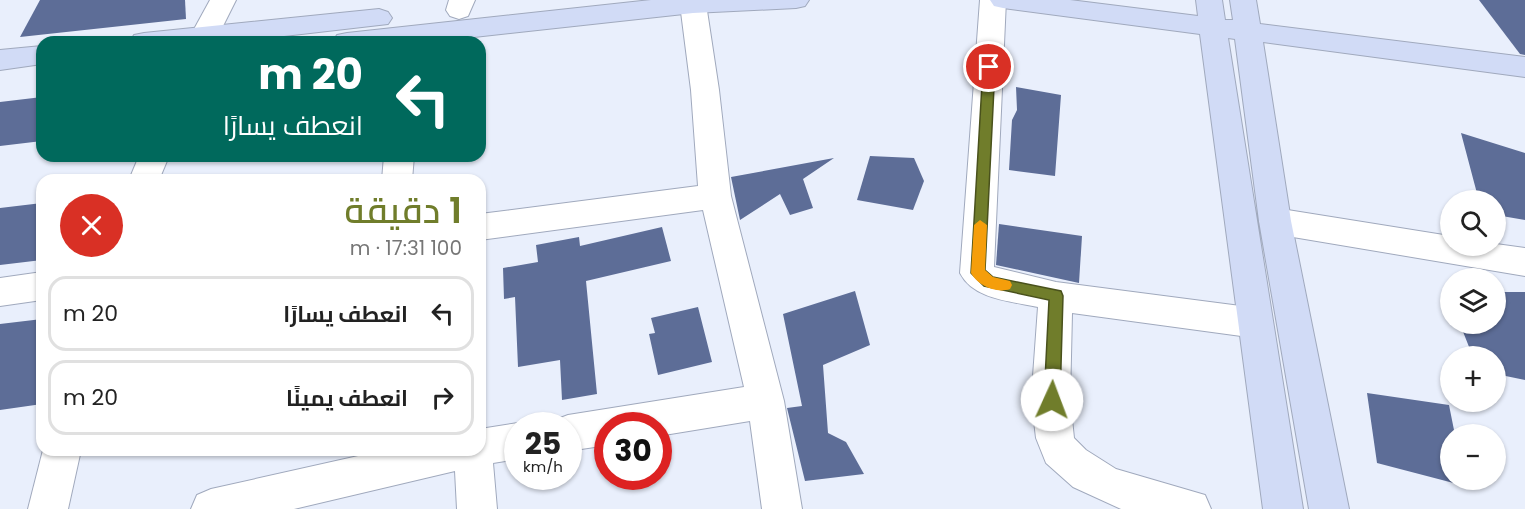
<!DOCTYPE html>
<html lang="ar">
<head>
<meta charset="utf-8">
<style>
  :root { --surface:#fff; --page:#f2f2f2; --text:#222; --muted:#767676; --line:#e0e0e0; --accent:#707d2b }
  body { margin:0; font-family:Poppins,Cairo,sans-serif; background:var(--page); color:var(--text); direction:rtl; height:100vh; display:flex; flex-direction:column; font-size:22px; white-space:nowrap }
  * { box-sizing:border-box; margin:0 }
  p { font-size:20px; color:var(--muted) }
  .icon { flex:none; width:33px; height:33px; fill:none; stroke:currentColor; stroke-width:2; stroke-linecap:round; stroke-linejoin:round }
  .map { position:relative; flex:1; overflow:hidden; direction:ltr }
  .sheet { position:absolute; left:36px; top:174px; width:450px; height:282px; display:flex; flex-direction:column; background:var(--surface); border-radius:18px; box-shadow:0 2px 4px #0004; direction:rtl }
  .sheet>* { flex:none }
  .banner { position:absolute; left:36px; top:36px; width:450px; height:126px; border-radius:18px; box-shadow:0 2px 4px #0004; direction:rtl; background:#00695c; color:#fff; overflow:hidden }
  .buttons { position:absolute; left:1440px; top:190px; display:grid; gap:12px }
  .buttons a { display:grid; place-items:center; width:66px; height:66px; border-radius:50%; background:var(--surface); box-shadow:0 2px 4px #0004; font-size:30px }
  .speed { position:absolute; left:504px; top:412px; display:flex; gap:12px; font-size:30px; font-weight:700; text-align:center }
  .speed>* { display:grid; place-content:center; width:78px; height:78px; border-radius:50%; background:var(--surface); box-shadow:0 2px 4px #0004; line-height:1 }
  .speed small { font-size:15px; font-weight:400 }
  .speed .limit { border:9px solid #d22; background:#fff; color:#111 }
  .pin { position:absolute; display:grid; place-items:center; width:51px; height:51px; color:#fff; margin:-26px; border:3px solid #fff; border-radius:50%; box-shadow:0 2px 6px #0007 }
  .me { position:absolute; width:66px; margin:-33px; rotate:2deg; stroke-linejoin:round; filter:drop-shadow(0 0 4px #0008) }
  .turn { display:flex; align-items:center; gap:21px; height:126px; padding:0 24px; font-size:27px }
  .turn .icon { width:78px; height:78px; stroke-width:2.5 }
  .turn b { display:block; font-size:42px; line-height:51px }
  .round { display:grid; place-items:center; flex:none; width:63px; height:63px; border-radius:32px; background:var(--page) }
  .headline { display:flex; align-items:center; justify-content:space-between; height:102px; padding:0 24px }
  h1 { font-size:36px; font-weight:600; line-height:45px; color:var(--accent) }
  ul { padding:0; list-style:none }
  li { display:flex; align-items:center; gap:18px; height:75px; margin:0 12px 9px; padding:0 12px; border:3px solid var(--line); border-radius:18px }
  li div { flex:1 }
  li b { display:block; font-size:22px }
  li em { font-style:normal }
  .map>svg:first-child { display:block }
  .building { fill:#5d6d97 }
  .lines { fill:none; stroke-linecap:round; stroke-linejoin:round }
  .street-casing { stroke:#a0a9bd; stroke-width:2 }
  .secondary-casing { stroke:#a0a9bd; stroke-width:2 }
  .street { fill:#fff; fill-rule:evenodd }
  .secondary { fill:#d1dbf6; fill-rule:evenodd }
  .route { fill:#707d2b; stroke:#49511c; stroke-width:1.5 }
  .slow { fill:#f59e0b }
</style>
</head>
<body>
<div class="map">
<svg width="1525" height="509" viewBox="0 0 1525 509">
  <rect width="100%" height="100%" fill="#e9effc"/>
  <!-- building -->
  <g class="building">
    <path d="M40,0H185L186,19L20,37Z"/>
    <path d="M1479,0H1525V55L1520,54Z"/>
    <path d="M1016,87L1061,95L1055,176L1009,170L1012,120L1017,110Z"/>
    <path d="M42,97V141L0,146V102Z"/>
    <path d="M1461,133L1525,153V220L1496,215V201H1479Z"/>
    <path d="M870,156L914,158L924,181L913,210L857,200Z"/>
    <path d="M834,158L803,179L813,208L790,215L780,194L740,220L731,177Z"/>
    <path d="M42,203V260L0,265V208Z"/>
    <path d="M999,224L1082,236L1079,283L996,265Z"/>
    <path d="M662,227L671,261L586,281L597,394L562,400L560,360L518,367L515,297L504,299L503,268L538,262L536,245L579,237L580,246Z"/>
    <path d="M855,291L870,345L823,365L828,433L846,442L864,474L805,481L787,408L802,406L783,314Z"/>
    <path d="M1496,292H1525V380L1496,374V357H1473L1460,324H1496Z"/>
    <path d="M698,307L712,362L658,375L649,334L655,333L651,318Z"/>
    <path d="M42,319V404L0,410V324Z"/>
    <path d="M1367,393L1449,405L1455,435H1450V480H1464L1465,486L1377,463Z"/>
  </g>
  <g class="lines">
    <defs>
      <g id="street">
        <path d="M210,0H236L215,42H187Z"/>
        <path d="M449,0H475L468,16L459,19L450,16L446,10Z"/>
        <path d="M682,0H704L706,4L719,90L731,196L784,401L802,509H762L750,421L658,436V426H608V445L568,451V426H552L555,420L568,415L744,387L703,210L480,240V214L698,186L691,90L680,4Z"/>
        <path d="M980,0H1006L994,267L1056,282L1256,308L1268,312L1273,323L1268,334L1256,338L1072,313L1070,400L1074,438L1086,450L1116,469L1205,495L1211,509H1121L1073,487L1046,463L1036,438L1034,421L1033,376L1038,307C1011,301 974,300 960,273Z"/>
        <path d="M139,156H169L159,180H129Z"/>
        <path d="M384,156H414L412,180H382Z"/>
        <path d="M1275,208L1450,236V246H1496V244L1525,248V276L1275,234L1264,230L1259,221L1264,212Z"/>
        <path d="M42,272V300L0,306V278Z"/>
        <path d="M518,423L526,426H518V459L493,463L497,509H457L455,471L294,509H191L197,495L211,489L385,450H480V429Z"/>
        <path d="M43,450H81L68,509H28Z"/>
      </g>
      <g id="secondary">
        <path d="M651,0H809L805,6L796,8L693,13L429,42H333L337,35L347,33Z"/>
        <path d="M990,0H1070L1198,16L1196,0H1222L1225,20H1233L1230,0H1256L1260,24L1525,57V77L1263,42L1291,221L1349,509H1309L1259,221L1235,39L1228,38L1303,509H1263L1200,34L1003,8L994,6Z"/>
        <path d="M379,9L388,12L392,18L388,24L233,42H130L134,35L144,33Z"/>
        <path d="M42,46V64L0,70V50Z"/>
      </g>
    </defs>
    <!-- street casing -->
    <use href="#street" class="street-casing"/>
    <!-- secondary casing -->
    <use href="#secondary" class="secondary-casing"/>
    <!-- street -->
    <use href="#street" class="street"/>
    <!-- secondary -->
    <use href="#secondary" class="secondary"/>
  </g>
  <!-- route -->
  <path class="route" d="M989,63L995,67L985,270L993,277L1061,291L1063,296L1060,400L1058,405L1052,407L1047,405L1044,400L1049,300L984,286L971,273L983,67Z"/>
  <!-- slow -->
  <path class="slow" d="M980,220L987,225L985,270L993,277L1010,281L1012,285L1010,289C996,294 977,285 971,273L974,225Z"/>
</svg>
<div class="buttons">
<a><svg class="icon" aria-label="search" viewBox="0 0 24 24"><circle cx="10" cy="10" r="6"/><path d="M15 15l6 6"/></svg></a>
<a><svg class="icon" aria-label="layers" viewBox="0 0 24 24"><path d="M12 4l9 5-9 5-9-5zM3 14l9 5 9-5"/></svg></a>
<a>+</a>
<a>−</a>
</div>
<div class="speed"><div>25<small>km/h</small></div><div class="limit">30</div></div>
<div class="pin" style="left:989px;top:67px;background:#d93025"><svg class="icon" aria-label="arrive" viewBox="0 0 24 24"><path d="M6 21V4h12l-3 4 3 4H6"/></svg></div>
<svg class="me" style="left:1052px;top:400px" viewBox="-20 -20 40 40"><circle r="19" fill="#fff"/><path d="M0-13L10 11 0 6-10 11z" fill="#707d2b"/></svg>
<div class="banner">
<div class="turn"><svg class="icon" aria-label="left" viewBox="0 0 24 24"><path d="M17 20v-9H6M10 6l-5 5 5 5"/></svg><div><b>20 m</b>انعطف يسارًا</div></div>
</div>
<section class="sheet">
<div class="headline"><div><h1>1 دقيقة</h1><p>100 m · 17:31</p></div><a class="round" style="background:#d93025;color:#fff"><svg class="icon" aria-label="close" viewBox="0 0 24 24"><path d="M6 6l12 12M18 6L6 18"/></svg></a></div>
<ul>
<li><svg class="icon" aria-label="left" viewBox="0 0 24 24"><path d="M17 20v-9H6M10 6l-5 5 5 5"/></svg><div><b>انعطف يسارًا</b></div><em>20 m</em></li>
<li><svg class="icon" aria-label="right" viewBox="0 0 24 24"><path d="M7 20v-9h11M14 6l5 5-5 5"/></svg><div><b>انعطف يمينًا</b></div><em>20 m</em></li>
</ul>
</section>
</div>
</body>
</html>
